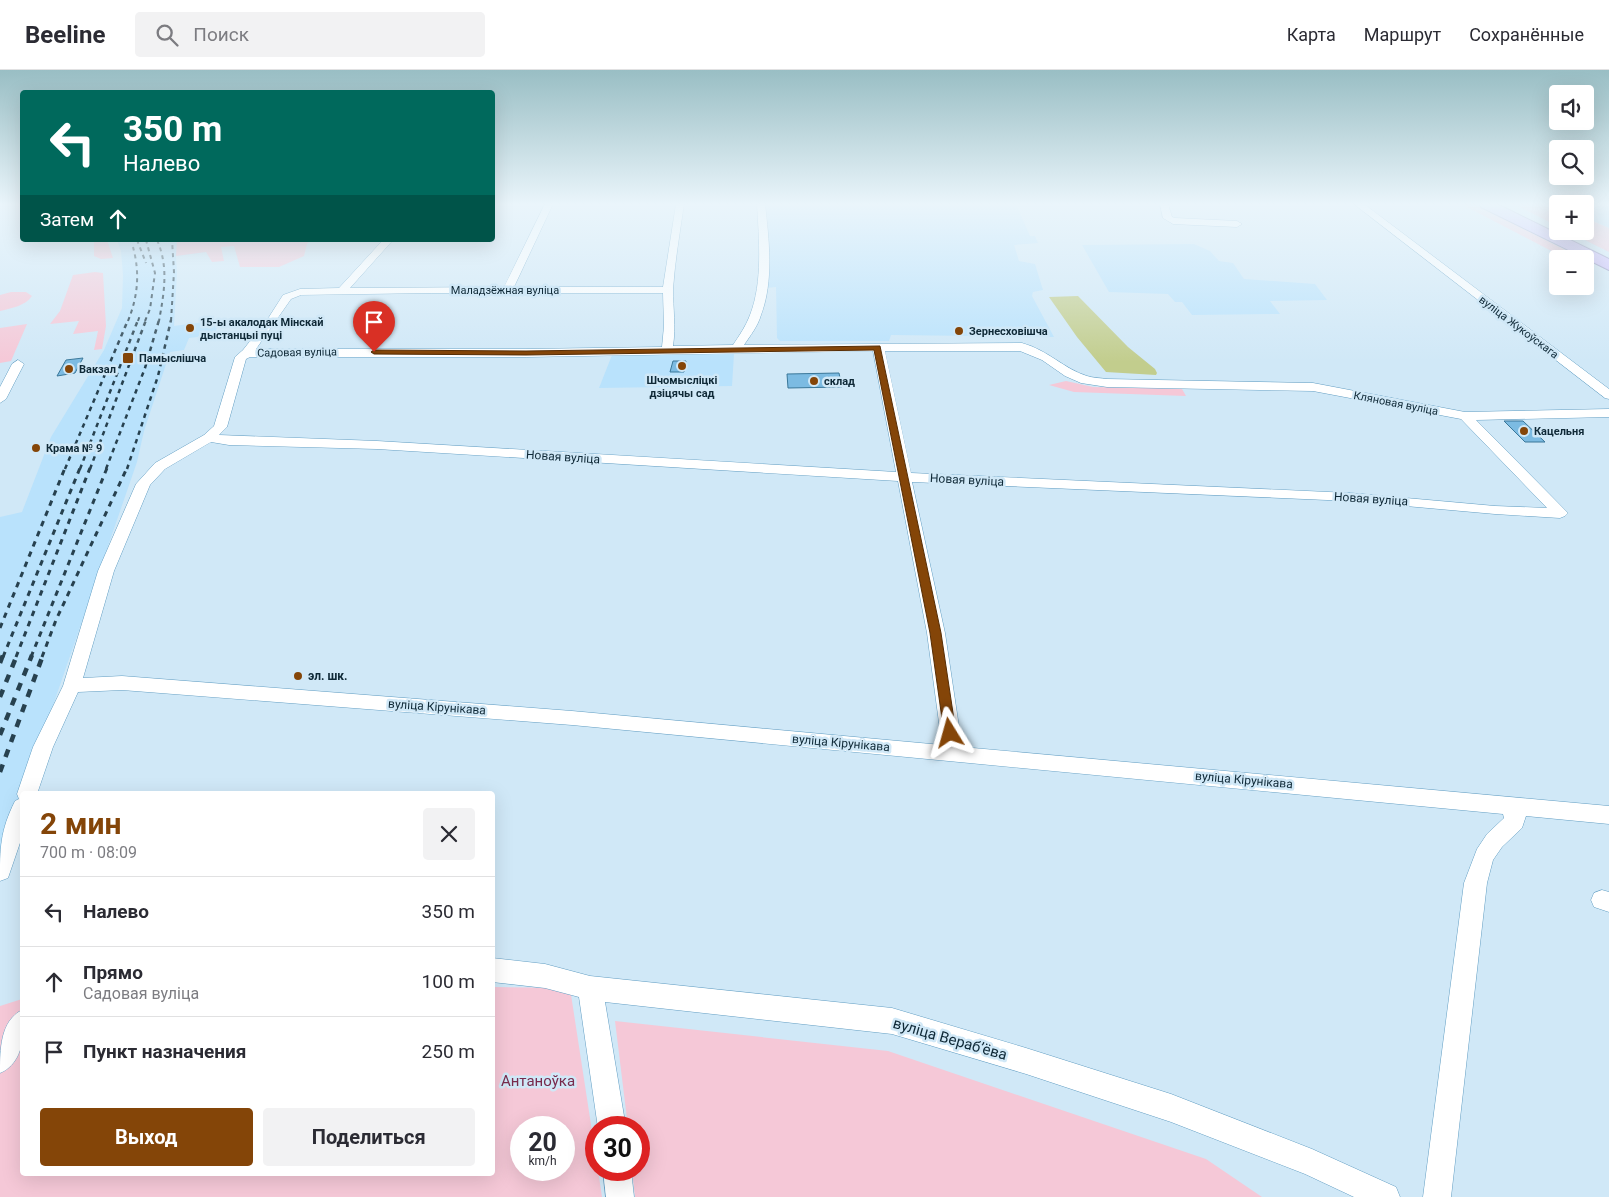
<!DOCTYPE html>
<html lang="ru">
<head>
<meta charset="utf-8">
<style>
  :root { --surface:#fff; --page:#f2f2f3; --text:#2b2b33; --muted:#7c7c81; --line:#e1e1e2; --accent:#844508 }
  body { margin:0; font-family:Roboto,sans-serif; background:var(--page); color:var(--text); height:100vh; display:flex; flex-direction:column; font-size:19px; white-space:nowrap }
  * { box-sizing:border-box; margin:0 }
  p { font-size:16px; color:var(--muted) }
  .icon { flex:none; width:28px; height:28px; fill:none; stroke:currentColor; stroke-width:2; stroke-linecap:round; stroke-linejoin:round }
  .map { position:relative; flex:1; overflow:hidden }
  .drawer { position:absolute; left:20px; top:721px; width:475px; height:385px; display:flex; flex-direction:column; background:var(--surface); border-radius:5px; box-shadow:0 5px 20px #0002 }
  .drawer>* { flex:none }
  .banner { position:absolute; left:20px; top:20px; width:475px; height:152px; border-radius:5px; box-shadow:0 5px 20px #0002; background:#00695c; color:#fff; overflow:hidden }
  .buttons { position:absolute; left:1549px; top:15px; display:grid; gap:10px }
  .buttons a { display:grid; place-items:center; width:45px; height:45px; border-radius:5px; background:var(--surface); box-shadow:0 5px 20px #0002; font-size:25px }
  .speed { position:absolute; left:510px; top:1046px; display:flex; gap:10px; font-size:25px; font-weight:700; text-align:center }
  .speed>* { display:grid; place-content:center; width:65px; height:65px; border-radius:50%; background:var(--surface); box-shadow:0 5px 20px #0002; line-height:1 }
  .speed small { font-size:12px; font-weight:400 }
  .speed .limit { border:8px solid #d22; background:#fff; color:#111 }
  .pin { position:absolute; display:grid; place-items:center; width:42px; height:42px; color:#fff; margin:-51px -21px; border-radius:50% 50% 50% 0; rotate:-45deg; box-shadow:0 0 5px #0007 }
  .pin .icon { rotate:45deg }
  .me { position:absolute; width:55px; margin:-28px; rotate:352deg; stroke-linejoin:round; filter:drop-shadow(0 0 4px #0008) }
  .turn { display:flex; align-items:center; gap:18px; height:105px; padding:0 20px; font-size:22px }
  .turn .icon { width:65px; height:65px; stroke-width:2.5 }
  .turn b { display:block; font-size:35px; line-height:42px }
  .then { display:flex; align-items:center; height:48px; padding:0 20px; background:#0003; gap:10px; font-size:19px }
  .round { display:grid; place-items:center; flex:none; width:52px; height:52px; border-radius:5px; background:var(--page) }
  .overview { display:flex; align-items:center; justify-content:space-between; height:85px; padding:0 20px }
  h1 { font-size:30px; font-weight:700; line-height:38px; color:var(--accent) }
  .button { display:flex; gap:10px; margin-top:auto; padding:10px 20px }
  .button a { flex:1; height:58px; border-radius:5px; background:var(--accent); color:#fff; font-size:20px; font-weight:700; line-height:58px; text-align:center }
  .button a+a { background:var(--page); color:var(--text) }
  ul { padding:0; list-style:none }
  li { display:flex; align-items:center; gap:15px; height:70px; padding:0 20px; border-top:1px solid var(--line) }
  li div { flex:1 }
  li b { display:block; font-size:19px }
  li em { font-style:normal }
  header { display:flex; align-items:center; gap:30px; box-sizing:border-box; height:70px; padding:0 25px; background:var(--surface); border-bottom:1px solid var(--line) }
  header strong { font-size:24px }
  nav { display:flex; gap:28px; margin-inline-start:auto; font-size:18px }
  .search { width:350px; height:45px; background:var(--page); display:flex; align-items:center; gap:12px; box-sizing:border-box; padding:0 18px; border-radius:5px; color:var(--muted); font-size:19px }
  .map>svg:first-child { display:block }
  .built { fill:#b9e2fc }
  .green { fill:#f5c8d7; fill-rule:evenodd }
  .water { fill:#c2cd8d }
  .building { fill:#7cbbe2; stroke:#3a7799 }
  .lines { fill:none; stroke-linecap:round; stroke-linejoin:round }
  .minor-casing { stroke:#629ec3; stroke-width:1 }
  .highway-casing { stroke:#8987b8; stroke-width:2 }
  .minor { fill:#fff; fill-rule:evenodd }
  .highway { fill:#cbb9fd; fill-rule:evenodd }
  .rail-far3 { stroke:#27414f; stroke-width:2; stroke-dasharray:4 4; stroke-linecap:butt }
  .rail-far2 { stroke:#27414f; stroke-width:2.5; stroke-dasharray:4.5 4.5; stroke-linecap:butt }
  .rail-far1 { stroke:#27414f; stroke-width:3; stroke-dasharray:5.5 5.5; stroke-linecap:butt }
  .rail { stroke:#27414f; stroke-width:4.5; stroke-dasharray:8 8; stroke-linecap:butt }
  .route { fill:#844508; stroke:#562d05 }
  .poi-dot { fill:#844508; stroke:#d0e8f7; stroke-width:2 }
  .labels { text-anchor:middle; stroke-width:5; stroke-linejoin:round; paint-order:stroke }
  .far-street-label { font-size:11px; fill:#0f2937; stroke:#d0e8f7 }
  .far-poi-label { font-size:11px; font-weight:bold; fill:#0f2937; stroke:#d0e8f7; text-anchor:start }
  .street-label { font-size:12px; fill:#0f2937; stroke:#d0e8f7 }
  .poi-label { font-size:12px; font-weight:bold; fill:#0f2937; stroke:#d0e8f7; text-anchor:start }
  .near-street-label { font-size:15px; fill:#0f2937; stroke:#d0e8f7 }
  .near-park-label { font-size:15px; fill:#782a4c; stroke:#d0e8f7 }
</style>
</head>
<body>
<header>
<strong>Beeline</strong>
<div class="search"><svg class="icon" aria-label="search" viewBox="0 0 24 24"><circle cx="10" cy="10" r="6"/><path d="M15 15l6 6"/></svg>Поиск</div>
<nav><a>Карта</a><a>Маршрут</a><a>Сохранённые</a></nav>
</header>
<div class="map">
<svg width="1609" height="1127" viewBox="0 0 1609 1127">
  <rect width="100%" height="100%" fill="#d0e8f7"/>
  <!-- built -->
  <g class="built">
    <path d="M764,134H1016L1030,166H1035L1038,173L1014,175L1019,191L1035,194L1043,220L1033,222L1032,226L1054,267L891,265L889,271H780L777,268L776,217L766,218L769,199L768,150Z"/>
    <path d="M1585,134H1609V158L1585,147Z"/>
    <path d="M117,170H195L206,182L176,186L177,203L174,256L219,250L215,265L189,268L184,280L170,282L144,361L137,392L0,789V447L22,442L51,367L104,280L122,238L123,205L121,181Z"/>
    <path d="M1194,174L1210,181L1219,191L1233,193L1244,209L1315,214L1327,230L1270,231L1280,244L1192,245L1182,232H1175L1168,224L1109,222L1082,175Z"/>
    <path d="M734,284L732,316L599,318L612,285Z"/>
  </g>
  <!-- green -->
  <g class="green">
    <path d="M1461,134H1474L1583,189H1567Z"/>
    <path d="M1514,134L1557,135V156Z"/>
    <path d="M1585,148L1609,158V182L1567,161H1585Z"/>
    <path d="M92,170H107L113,188L101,189L94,186V171Z"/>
    <path d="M177,170H310L307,174L304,186L279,197H240L234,176L221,177L224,191L212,192L206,182L176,186Z"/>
    <path d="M95,202L103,203L106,256L102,279L94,280L98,261L73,264L79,251L50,254L60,241L73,205Z"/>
    <path d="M11,222H26L32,226C25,236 12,238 0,241V225Z"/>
    <path d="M27,254L11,291L0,293V258Z"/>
    <path d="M1066,311L1093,317L1182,319L1186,326L1074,322L1049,315Z"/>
    <path d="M493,917L570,918L596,1087V1100H598L602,1127H0V936L22,929V1104H492ZM521,1058H564V1100H521Z"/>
    <path d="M615,951L888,981L1206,1089L1262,1127H635L632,1100H639V1058L628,1057Z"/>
  </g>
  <!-- water -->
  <path class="water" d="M1078,226L1128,277L1155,299L1157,303L1156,305L1106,302L1077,267L1049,227Z"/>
  <!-- building -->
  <g class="building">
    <path d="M83,288L75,303L57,306L66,290Z"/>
    <path d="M673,291H686L684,302H670Z"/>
    <path d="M839,303L842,317L788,318L787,304Z"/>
    <path d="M1504,351H1523L1545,372H1525Z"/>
  </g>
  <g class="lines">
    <defs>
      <g id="minor">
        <path d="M545,134H553L514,217H663L676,134H684C680,162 675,190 673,219C673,238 676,257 673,276L733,275C739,266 746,256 750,245C763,212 759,169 757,134H765C769,169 774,211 761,245C758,256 750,266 744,275L1022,273C1048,280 1064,299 1087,306C1093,308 1101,308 1107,309L1313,313L1465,342L1609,339V347L1476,350L1565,440L1568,443L1565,446L1560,448L1495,444L1350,431L912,412L945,563L962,677L1609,736V754L1526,746L1522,758L1502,777L1493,790L1487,813L1451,1127H1423L1464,813L1477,779L1487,764L1504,748L1503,744L572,655L122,620L78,622L53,677L37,724H22V767L8,808L0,811C0,778 0,761 15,731L19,729L17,724L33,677L63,616L98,501L136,414L155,393L204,365L214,356L235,287L243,280L269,247L283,225L300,219L339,218L383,170H393L350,218L504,217ZM432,223H663L664,256L662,277L526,279H256L291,229L301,225ZM873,281L896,402L377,371L219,365L227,357L246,289L250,287H526ZM885,281H1020L1042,290L1065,306L1081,313L1107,317L1313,321L1461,349L1547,438L1495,436L1350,423L911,403ZM211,372L229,375L377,379L898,411L927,563L942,675L572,641L122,606L83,608L114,501L150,415L165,399Z"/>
        <path d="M1160,134H1168L1172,147L1175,148L1237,151L1242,154L1237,157L1173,154L1163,148Z"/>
        <path d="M1354,134H1364L1609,319V329L1605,328Z"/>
        <path d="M18,290L24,294L6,329L0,333V317L12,294Z"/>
        <path d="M1602,820L1609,822V842L1594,837L1591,830L1594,823Z"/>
        <path d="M492,888L545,894L590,906L892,938L1026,978L1171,1024L1312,1079L1396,1117L1400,1127H1354L1305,1104L1171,1052L1026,1004L892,964L605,932L626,1058H598L579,927L545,918L492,912Z"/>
        <path d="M22,940C25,962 24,993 0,1003C0,980 0,951 22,940Z"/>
        <path d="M603,1100H631L634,1127H606Z"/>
      </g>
      <path id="highway" d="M1480,134H1497L1609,189V200L1481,137Z"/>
    </defs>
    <!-- minor casing -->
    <use href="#minor" class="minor-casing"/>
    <!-- highway casing -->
    <use href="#highway" class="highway-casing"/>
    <!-- minor -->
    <use href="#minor" class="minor"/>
    <!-- highway -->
    <use href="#highway" class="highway"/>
    <!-- rail-far3 -->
    <g class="rail-far3">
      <path d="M137,170L146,193"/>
      <path d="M157,170C169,197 164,223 159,251"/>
      <path d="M128,251C138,226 140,203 133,177"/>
      <path d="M138,251L140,245"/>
      <path d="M145,251L150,239L155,203L146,170"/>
      <path d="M171,251L174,202L172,170"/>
    </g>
    <!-- rail-far2 -->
    <g class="rail-far2">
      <path d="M65,399L128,250"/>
      <path d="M80,399L138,250"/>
      <path d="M90,399L146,250"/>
      <path d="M106,399L145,298L159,250"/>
      <path d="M127,399L158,306L171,250"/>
    </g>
    <!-- rail-far1 -->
    <g class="rail-far1">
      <path d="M0,558L65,398"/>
      <path d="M3,587L80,398"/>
      <path d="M16,587L90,398"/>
      <path d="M31,587L107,398"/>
      <path d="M42,587L56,550L127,398"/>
    </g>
    <!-- rail -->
    <g class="rail">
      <path d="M0,593L3,585"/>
      <path d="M0,627L17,585"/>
      <path d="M0,665L32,585"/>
      <path d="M0,702L43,585"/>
    </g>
  </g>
  <!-- sky -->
  <linearGradient id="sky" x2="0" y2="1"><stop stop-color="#99bec4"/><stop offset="0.46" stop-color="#eaf5fb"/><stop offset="1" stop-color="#eaf5fb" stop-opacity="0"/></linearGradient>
  <rect width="1609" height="292" fill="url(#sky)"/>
  <!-- route -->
  <path class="route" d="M880,276L941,563L956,663L954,666H946L944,663L930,563L874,280L526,285L374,284L371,282L374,280L526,281Z"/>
  <!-- markers -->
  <g class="poi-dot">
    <circle cx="190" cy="258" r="5"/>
    <circle cx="959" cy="261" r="5"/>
    <rect x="122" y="282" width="12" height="12" rx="2.5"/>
    <circle cx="682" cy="296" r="5"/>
    <circle cx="69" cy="299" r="5"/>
    <circle cx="814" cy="311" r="5"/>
    <circle cx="1524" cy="361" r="5"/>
    <circle cx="36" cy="378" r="5"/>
    <circle cx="298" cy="606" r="5"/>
  </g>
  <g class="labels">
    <!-- far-street labels -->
    <g class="far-street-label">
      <text x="505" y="224">Маладзёжная вуліца</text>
      <text transform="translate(1519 257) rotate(37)" y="4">вуліца Жукоўскага</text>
      <text transform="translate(297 282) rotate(-1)" y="4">Садовая вуліца</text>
      <text transform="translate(1396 333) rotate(11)" y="4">Кляновая вуліца</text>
    </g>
    <!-- far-poi labels -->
    <g class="far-poi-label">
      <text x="200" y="256">15-ы акалодак Мінскай<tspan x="200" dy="13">дыстанцыі пуці</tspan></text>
      <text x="969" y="265">Зернесховішча</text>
      <text x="139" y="292">Памыслішча</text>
      <text x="79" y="303">Вакзал</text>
      <text x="682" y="314" text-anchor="middle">Шчомысліцкі<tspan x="682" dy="13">дзіцячы сад</tspan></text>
      <text x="824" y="315">склад</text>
      <text x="1534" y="365">Кацельня</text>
      <text x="46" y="382">Крама № 9</text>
    </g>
    <!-- street labels -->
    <g class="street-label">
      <text transform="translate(563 387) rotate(4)" y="4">Новая вуліца</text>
      <text transform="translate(967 410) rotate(3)" y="4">Новая вуліца</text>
      <text transform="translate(1371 429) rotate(4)" y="4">Новая вуліца</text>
      <text transform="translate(437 637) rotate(4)" y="4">вуліца Кірунікава</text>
      <text transform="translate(841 673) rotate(5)" y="4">вуліца Кірунікава</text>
      <text transform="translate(1244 710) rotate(5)" y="4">вуліца Кірунікава</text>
    </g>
    <!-- poi labels -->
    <g class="poi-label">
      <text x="308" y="610">эл. шк.</text>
    </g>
    <!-- near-street labels -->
    <g class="near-street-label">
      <text transform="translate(950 969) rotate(16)" y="5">вуліца Верабʼёва</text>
    </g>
    <!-- near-park labels -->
    <g class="near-park-label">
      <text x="538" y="1016">Антаноўка</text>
    </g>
  </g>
</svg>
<div class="buttons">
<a><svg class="icon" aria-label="sound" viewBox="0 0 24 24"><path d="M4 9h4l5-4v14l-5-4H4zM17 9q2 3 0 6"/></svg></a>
<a><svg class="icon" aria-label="search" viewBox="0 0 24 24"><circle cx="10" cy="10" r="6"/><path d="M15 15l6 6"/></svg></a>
<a>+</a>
<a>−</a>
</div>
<div class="speed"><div>20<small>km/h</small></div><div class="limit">30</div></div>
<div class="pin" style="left:374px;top:282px;background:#d93025"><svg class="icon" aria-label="arrive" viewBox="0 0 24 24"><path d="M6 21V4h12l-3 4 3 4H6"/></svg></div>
<svg class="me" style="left:950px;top:663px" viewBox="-20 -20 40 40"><path d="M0-17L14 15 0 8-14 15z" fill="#844508" stroke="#fff" stroke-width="4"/></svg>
<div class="banner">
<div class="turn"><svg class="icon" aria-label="left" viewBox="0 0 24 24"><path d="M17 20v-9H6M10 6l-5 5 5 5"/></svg><div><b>350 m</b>Налево</div></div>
<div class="then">Затем<svg class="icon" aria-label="ahead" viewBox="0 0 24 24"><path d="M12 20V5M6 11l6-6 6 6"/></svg></div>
</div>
<section class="drawer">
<div class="overview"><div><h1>2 мин</h1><p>700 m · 08:09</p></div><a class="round"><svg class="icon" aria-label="close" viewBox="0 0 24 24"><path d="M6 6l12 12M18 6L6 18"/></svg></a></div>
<ul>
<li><svg class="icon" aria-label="left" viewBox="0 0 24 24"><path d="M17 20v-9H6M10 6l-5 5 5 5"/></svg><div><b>Налево</b></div><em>350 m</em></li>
<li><svg class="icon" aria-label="ahead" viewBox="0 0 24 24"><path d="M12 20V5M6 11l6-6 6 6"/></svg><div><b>Прямо</b><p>Садовая вуліца</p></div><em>100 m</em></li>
<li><svg class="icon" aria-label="arrive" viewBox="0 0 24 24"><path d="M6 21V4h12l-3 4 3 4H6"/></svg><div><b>Пункт назначения</b></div><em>250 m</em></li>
</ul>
<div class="button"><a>Выход</a><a>Поделиться</a></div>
</section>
</div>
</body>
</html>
